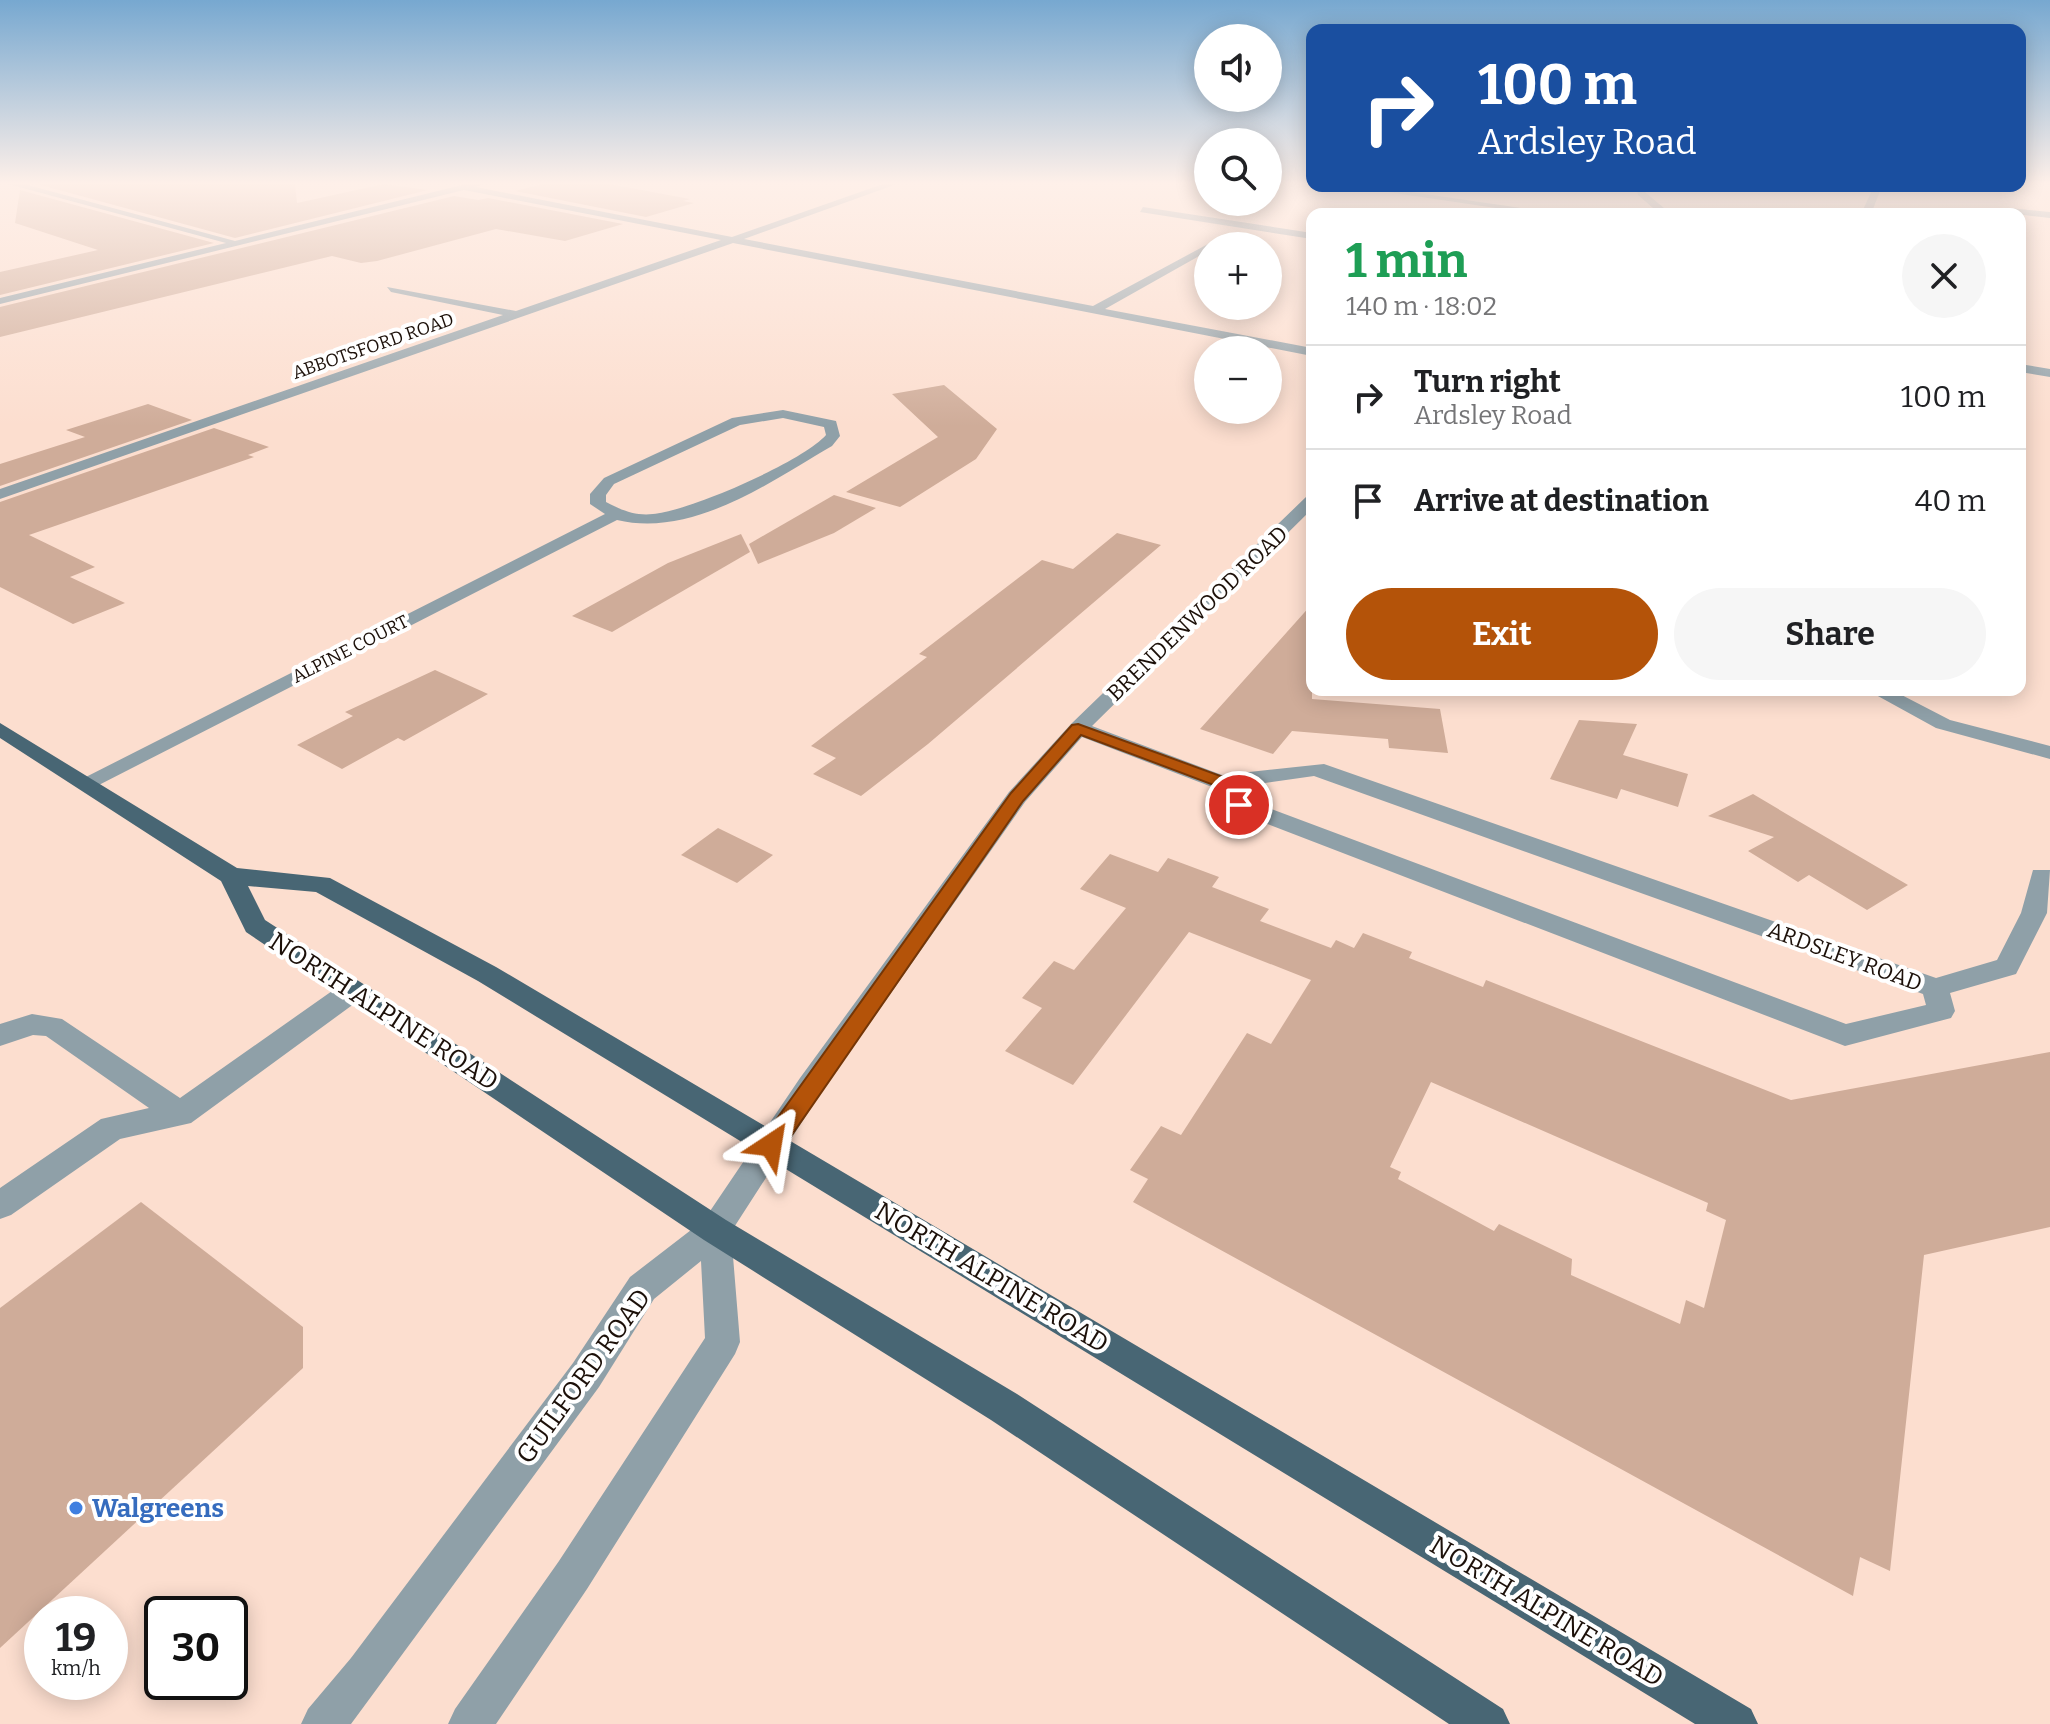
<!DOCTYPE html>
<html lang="en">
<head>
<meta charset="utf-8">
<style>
  :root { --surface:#fff; --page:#f6f6f6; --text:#202124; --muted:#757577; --line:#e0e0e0; --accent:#b45309 }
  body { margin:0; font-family:Bitter,serif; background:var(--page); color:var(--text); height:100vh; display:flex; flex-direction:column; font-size:30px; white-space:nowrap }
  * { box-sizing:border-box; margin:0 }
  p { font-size:26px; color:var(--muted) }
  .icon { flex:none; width:44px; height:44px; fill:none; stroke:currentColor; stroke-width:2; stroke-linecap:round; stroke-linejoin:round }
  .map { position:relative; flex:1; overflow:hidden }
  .panel { position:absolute; left:1306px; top:208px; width:720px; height:488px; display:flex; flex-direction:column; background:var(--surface); border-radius:16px; box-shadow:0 4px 20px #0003 }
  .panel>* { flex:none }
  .banner { position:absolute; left:1306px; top:24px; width:720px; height:168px; border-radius:16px; box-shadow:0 4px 20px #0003; background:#1a4fa0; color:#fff; overflow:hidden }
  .tools { position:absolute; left:1194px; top:24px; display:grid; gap:16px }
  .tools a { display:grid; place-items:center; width:88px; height:88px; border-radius:50%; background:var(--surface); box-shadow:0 4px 20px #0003; font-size:40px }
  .speed { position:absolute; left:24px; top:1596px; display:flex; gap:16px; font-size:40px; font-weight:700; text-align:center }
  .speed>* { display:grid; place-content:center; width:104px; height:104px; border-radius:50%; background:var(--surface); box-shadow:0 4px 20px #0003; line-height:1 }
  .speed small { font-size:20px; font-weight:400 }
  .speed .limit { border:4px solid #111; border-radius:12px; background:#fff; color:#111 }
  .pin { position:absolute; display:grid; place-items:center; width:68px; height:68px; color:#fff; margin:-34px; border:4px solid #fff; border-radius:50%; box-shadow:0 2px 8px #0007 }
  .me { position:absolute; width:88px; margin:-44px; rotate:33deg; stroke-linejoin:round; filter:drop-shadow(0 0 6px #0008) }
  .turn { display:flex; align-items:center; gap:28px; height:168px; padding:0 40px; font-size:36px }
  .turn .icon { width:104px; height:104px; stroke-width:2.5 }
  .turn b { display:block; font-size:56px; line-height:68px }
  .round { display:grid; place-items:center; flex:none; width:84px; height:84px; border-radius:42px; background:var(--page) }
  .head { display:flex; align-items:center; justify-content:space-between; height:136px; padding:0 40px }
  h1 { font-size:48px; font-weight:700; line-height:60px; color:#1e9e55 }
  .button { display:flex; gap:16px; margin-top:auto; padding:16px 40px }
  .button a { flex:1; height:92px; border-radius:48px; background:var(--accent); color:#fff; font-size:32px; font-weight:700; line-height:92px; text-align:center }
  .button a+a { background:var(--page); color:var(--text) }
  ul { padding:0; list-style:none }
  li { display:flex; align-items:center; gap:24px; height:104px; padding:0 40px; border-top:2px solid var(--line) }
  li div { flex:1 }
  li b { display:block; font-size:30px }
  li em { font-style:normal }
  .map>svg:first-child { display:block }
  .building { fill:#cfac99; fill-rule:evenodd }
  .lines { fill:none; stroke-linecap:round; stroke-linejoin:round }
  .minor { fill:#8fa0a8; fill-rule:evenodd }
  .major { fill:#486674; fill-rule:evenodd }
  .route { fill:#b45309; stroke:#753606; stroke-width:2 }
  .shop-dot { fill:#3f7fe0; stroke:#fff; stroke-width:3 }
  .labels { text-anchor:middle; stroke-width:8; stroke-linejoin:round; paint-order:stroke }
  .far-street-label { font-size:18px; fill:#1c1009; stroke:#fff }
  .street-label { font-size:22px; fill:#1c1009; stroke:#fff }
  .near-street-label { font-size:26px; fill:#1c1009; stroke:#fff }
  .near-shop-label { font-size:26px; font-weight:bold; fill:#366cbe; stroke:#fff; text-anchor:start }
</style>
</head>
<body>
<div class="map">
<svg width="2050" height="1724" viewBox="0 0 2050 1724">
  <rect width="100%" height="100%" fill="#fcdecf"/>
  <!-- building -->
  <g class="building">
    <path d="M37,184H295L297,203L384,184L428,190L235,238Z"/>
    <path d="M543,184H609L690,199L683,201L694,203L646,217L515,191Z"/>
    <path d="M20,190L214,243L0,295V272L98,250L15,223Z"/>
    <path d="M454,196L478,200L488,198L623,224L565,241L496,229L377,261L361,263L332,256L0,337V307Z"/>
    <path d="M944,385L997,429L976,459L900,507L846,492L938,437L892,394Z"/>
    <path d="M148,404L192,420L0,486V464L85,437L66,430Z"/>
    <path d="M214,428L269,447L248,455L254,457L29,535L95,567L70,577L125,603L73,624L0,587V502Z"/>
    <path d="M834,495L876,508L834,533L758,564L749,544Z"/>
    <path d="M1117,533L1161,545L928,744L861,796L813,774L836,758L811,746L927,657L919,654L1042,560L1073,569Z"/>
    <path d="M741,534L750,552L612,632L572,616L668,563Z"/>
    <path d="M1312,604V699L1440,709L1448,753L1389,748L1388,739L1292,731L1273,754L1200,729Z"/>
    <path d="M435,670L488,694L404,741L398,738L342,769L297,745L353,716L345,712Z"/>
    <path d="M1579,720L1637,724L1623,755L1688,774L1678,807L1621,789L1617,799L1550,779Z"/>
    <path d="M1753,794L1800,822L1908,885L1867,910L1809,875L1798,882L1748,851L1774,837L1708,816Z"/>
    <path d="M718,828L773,855L737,883L681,855Z"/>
    <path d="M1110,854L1158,872L1168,858L1219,877L1212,887L1269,909L1260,921L1331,948L1336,940L1354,948L1363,933L1412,952L1409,958L1483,987L1486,980L1791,1100L2050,1052V1227L1924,1255L1890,1571L1860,1557L1853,1596L1133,1202L1148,1179L1130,1170L1161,1126L1181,1135L1247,1033L1271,1044L1311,980L1189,932L1073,1085L1005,1051L1042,1008L1022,998L1054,961L1074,970L1126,908L1080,889ZM1431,1082L1708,1203L1706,1211L1726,1220L1704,1308L1686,1300L1680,1324L1571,1275L1572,1259L1499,1224L1494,1231L1398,1179L1401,1172L1390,1167Z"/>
    <path d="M141,1202L303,1327V1368L0,1648V1308Z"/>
  </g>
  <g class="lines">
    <!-- minor -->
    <g class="minor">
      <path d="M8,184H24L235,241L466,184H483L476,187L732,237L883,184H897L744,239L1093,306L1208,244L1212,246H1208V251L1105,309L1312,348V356L733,243L0,499V489L503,315L391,292L387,287L516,311L721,240L464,190L0,304V298L226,243Z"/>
      <path d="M1347,186H1370L1562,214H1537Z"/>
      <path d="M1636,186H1644L1645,192L1671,214H1660L1638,195Z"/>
      <path d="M1874,186H1882L1871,214H1861Z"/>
      <path d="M1143,207L1312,233V239L1140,212Z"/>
      <path d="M2010,208L2050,212V218L2007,213Z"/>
      <path d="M2020,364L2050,369V377L2020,372Z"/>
      <path d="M783,410L836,421L840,436L832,446C770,482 693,538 617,520L93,788L85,790L74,783L605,514L590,504V494L604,478L732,418ZM783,418L824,427L826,435C802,462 689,511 653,514C635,516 621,510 606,502V495L614,484L740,425Z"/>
      <path d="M1312,495V509L1092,726L1222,775L1324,764L1936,978L1997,960L2021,913L2033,870H2050L2047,913L2016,974L1950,993L1955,1011L1951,1018L1845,1046L1231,810L1212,787L1082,737L1025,802L820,1094L731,1232L740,1342L735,1354L587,1589L496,1724H448L455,1709L559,1561L705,1338L701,1261L654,1299L599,1387L351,1724H301L308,1709L351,1658L573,1363L630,1277L704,1220L800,1078L1009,792L1071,724L1306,497ZM1314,776L1923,994L1926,1005L1846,1024L1247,800L1236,787Z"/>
      <path d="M1867,690H1892L1950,720L2050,746V759L1936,728Z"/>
      <path d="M352,981L362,984L365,991L362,998L191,1123L120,1139L11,1215L0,1219V1188L101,1119L149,1108L46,1036L33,1035L0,1046V1024L32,1014L62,1019L180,1098L342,984Z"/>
    </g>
    <!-- major -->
    <path class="major" d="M0,723L237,868L330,878L496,967L1751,1709L1758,1724H1695L478,981L316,892L248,886L265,920L726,1220L1017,1394L1503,1709L1510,1724H1449L991,1420L704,1240L246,932L221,881L0,738Z"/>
  </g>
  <!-- sky -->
  <linearGradient id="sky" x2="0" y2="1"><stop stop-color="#77a8d0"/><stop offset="0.43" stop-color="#fef0e9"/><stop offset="1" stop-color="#fef0e9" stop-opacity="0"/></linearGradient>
  <rect width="2050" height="426" fill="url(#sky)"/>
  <!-- route -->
  <path class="route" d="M1078,724L1226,778L1247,805L1245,809H1233L1214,785L1081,735L1023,801L780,1152L771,1154L763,1152L760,1145L763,1138L1011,793L1072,725Z"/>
  <!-- markers -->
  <circle class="shop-dot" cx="76" cy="1508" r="8"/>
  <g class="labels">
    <!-- far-street labels -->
    <g class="far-street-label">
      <text transform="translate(373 346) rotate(-19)" y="6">ABBOTSFORD ROAD</text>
      <text transform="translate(350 649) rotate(-27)" y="6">ALPINE COURT</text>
    </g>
    <!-- street labels -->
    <g class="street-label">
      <text transform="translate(1197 613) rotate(-44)" y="8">BRENDENWOOD ROAD</text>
      <text transform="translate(1845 956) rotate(20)" y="8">ARDSLEY ROAD</text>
    </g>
    <!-- near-street labels -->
    <g class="near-street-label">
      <text transform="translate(384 1011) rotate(33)" y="9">NORTH ALPINE ROAD</text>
      <text transform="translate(992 1277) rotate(31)" y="9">NORTH ALPINE ROAD</text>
      <text transform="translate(583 1376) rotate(-54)" y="9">GUILFORD ROAD</text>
      <text transform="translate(1547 1611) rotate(31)" y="9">NORTH ALPINE ROAD</text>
    </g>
    <!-- near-shop labels -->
    <g class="near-shop-label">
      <text x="92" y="1517">Walgreens</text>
    </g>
  </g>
</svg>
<div class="tools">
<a><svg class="icon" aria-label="sound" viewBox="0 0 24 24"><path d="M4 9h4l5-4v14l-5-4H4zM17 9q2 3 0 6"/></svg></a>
<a><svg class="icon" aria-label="search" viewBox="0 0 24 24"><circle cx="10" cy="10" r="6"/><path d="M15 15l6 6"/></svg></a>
<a>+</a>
<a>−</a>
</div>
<div class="speed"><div>19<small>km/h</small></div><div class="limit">30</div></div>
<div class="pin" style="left:1239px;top:805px;background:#d93025"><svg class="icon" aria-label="arrive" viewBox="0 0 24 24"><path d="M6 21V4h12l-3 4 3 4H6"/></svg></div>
<svg class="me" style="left:771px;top:1145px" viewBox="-20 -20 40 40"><path d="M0-17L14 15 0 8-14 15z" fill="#b45309" stroke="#fff" stroke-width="4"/></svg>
<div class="banner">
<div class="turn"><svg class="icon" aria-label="right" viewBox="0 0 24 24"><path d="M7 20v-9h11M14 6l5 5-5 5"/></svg><div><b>100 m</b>Ardsley Road</div></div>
</div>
<section class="panel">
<div class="head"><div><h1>1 min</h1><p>140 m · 18:02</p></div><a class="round"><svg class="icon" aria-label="close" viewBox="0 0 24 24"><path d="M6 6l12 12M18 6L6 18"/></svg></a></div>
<ul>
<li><svg class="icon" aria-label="right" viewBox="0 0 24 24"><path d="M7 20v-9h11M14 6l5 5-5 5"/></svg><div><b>Turn right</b><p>Ardsley Road</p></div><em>100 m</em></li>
<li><svg class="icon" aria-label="arrive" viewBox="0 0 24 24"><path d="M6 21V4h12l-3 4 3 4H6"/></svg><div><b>Arrive at destination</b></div><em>40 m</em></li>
</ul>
<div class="button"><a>Exit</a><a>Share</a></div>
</section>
</div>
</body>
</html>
